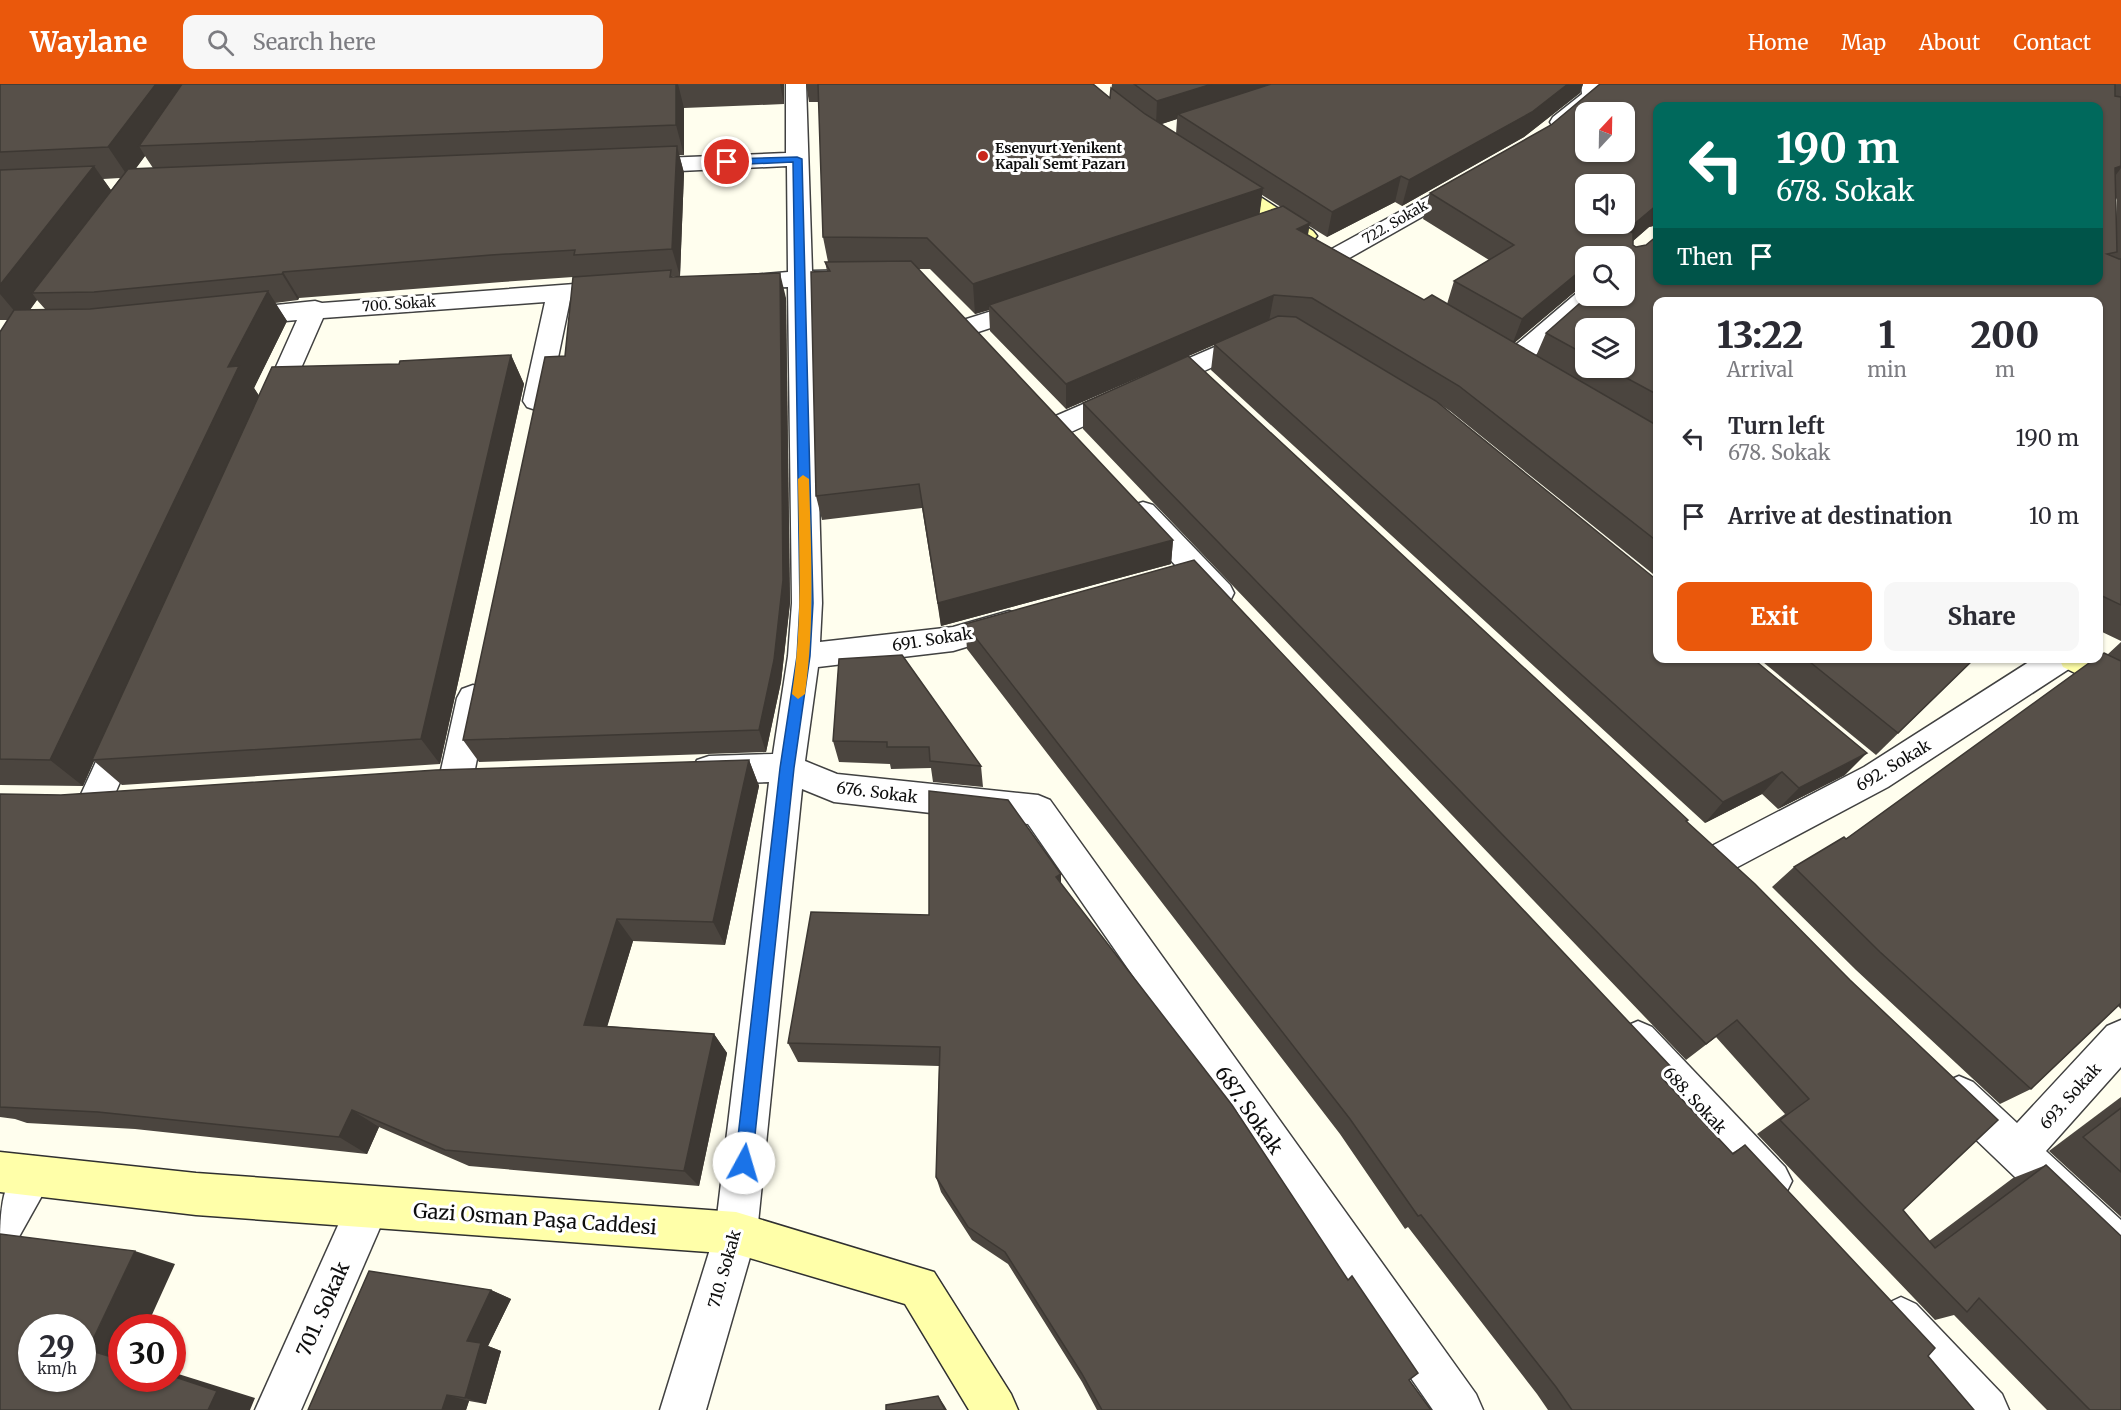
<!DOCTYPE html>
<html lang="en">
<head>
<meta charset="utf-8">
<style>
  :root { --surface:#fff; --page:#f7f7f7; --text:#2b2b33; --muted:#7c7c81; --accent:#ea580c }
  body { margin:0; font-family:Merriweather,serif; background:var(--page); color:var(--text); height:100vh; display:flex; flex-direction:column; font-size:22px; white-space:nowrap }
  * { box-sizing:border-box; margin:0 }
  p { font-size:20px; color:var(--muted) }
  .icon { flex:none; width:33px; height:33px; fill:none; stroke:currentColor; stroke-width:2; stroke-linecap:round; stroke-linejoin:round }
  .map { position:relative; flex:1; overflow:hidden }
  .panel { position:absolute; left:1653px; top:213px; width:450px; height:366px; display:flex; flex-direction:column; background:var(--surface); border-radius:12px; box-shadow:0 2px 4px #0004 }
  .panel>* { flex:none }
  .hud { position:absolute; left:1653px; top:18px; width:450px; height:183px; border-radius:12px; box-shadow:0 2px 4px #0004; background:#00695c; color:#fff; overflow:hidden }
  .needle { width:39px; rotate:22deg }
  .tools { position:absolute; left:1575px; top:18px; display:grid; gap:12px }
  .tools a { display:grid; place-items:center; width:60px; height:60px; border-radius:12px; background:var(--surface); box-shadow:0 2px 4px #0004; font-size:30px }
  .speed { position:absolute; left:18px; top:1230px; display:flex; gap:12px; font-size:30px; font-weight:700; text-align:center }
  .speed>* { display:grid; place-content:center; width:78px; height:78px; border-radius:50%; background:var(--surface); box-shadow:0 2px 4px #0004; line-height:1 }
  .speed small { font-size:15px; font-weight:400 }
  .speed .limit { border:9px solid #d22; background:#fff; color:#111 }
  .pin { position:absolute; display:grid; place-items:center; width:51px; height:51px; color:#fff; margin:-26px; border:3px solid #fff; border-radius:50%; box-shadow:0 2px 6px #0007 }
  .me { position:absolute; width:66px; margin:-33px; rotate:6deg; stroke-linejoin:round; filter:drop-shadow(0 0 4px #0008) }
  .turn { display:flex; align-items:center; gap:21px; height:126px; padding:0 24px; font-size:27px }
  .turn .icon { width:78px; height:78px; stroke-width:2.5 }
  .turn b { display:block; font-size:42px; line-height:51px }
  .then { display:flex; align-items:center; height:57px; padding:0 24px; background:#0003; gap:12px; font-size:22px }
  .eta { display:flex; justify-content:space-evenly; align-items:center; height:102px; text-align:center }
  .eta b { font-size:36px; font-weight:800; line-height:42px }
  .cta { display:flex; gap:12px; margin-top:auto; padding:12px 24px }
  .cta a { flex:1; height:69px; border-radius:12px; background:var(--accent); color:#fff; font-size:24px; font-weight:800; line-height:69px; text-align:center }
  .cta a+a { background:var(--page); color:var(--text) }
  ul { padding:0; list-style:none }
  li { display:flex; align-items:center; gap:18px; height:78px; padding:0 24px }
  li div { flex:1 }
  li b { display:block; font-size:22px }
  li em { font-style:normal }
  header { display:flex; align-items:center; gap:36px; box-sizing:border-box; height:84px; padding:0 30px; background:var(--accent); color:#fff }
  header strong { font-size:28px }
  nav { display:flex; gap:33px; margin-inline-start:auto; font-size:21px }
  .search { width:420px; height:54px; background:var(--page); display:flex; align-items:center; gap:15px; box-sizing:border-box; padding:0 21px; border-radius:12px; color:var(--muted); font-size:22px }
  .map>svg:first-child { display:block }
  .lines { fill:none; stroke-linecap:round; stroke-linejoin:round }
  .street-casing { stroke:#414141; stroke-width:3 }
  .secondary-casing { stroke:#303030; stroke-width:3 }
  .street { fill:#fff; fill-rule:evenodd }
  .secondary { fill:#ffffa9; fill-rule:evenodd }
  .wall { fill:#4b453f; fill-rule:evenodd }
  .shaded-wall { fill:#3d3833 }
  .building { fill:#575049; stroke:#3d3833; stroke-width:1.5; fill-rule:evenodd }
  .route { fill:#1a73e8; stroke:#114b97; stroke-width:1.5 }
  .slow { fill:#f59e0b }
  .poi-dot { fill:#c8261b; stroke:#fff; stroke-width:2 }
  .labels { text-anchor:middle; stroke-width:6; stroke-linejoin:round; paint-order:stroke }
  .far-poi-label { font-size:14px; font-weight:bold; fill:#0e0e0e; stroke:#fff; text-anchor:start }
  .far-street-label { font-size:14px; fill:#0e0e0e; stroke:#fff }
  .street-label { font-size:16px; fill:#0e0e0e; stroke:#fff }
  .near-street-label { font-size:20px; fill:#0e0e0e; stroke:#fff }
</style>
</head>
<body>
<header>
<strong>Waylane</strong>
<div class="search"><svg class="icon" aria-label="search" viewBox="0 0 24 24"><circle cx="10" cy="10" r="6"/><path d="M15 15l6 6"/></svg>Search here</div>
<nav><a>Home</a><a>Map</a><a>About</a><a>Contact</a></nav>
</header>
<div class="map">
<svg width="2121" height="1326" viewBox="0 0 2121 1326">
  <rect width="100%" height="100%" fill="#fffeee"/>
  <g class="lines">
    <defs>
      <g id="street">
        <path d="M786,0H806L812,187L854,186L863,188L866,193L863,198L813,202L822,519L820,558L953,543L1009,527L1020,531L1024,539L1020,547L953,567L818,583L805,677L837,690L1038,711L1050,716L1476,1310L1483,1326H1433L1028,740L834,718L802,705L757,1149L706,1326H660L715,1149L769,698L709,700L697,696L692,686L697,676L709,672L773,670L788,572L792,519L788,203L738,205L729,203L726,198L729,193L788,188L787,82L637,89L629,87L626,82L629,77L637,75L786,69Z"/>
        <path d="M1581,0H1601L1603,12L1569,43H1553L1550,38L1553,33L1582,10Z"/>
        <path d="M1465,92L1473,94L1476,99L1473,104L1344,177L1336,179L1328,177L1324,172L1328,167Z"/>
        <path d="M615,197L624,200L627,205L624,210L570,216L549,317L545,323L536,326L527,323L523,317L545,218L323,234L284,323L280,329L271,332L262,329L258,323L297,236L238,241L229,239L225,233L229,227L238,225L315,217L322,219Z"/>
        <path d="M1586,205V212H1600L1597,217L1522,283L1513,285L1504,283L1500,277L1504,271L1579,207Z"/>
        <path d="M1033,214L1042,217L1045,222L1042,227L969,251L960,249L956,243L960,237Z"/>
        <path d="M1254,246L1263,248L1267,254L1263,260L1071,348L1061,350L1051,348L1047,341L1051,334Z"/>
        <path d="M1143,418L1153,421L1230,501L1234,509L1230,517L1219,520L1208,517L1133,435L1129,428L1133,421Z"/>
        <path d="M2035,574H2076L2072,583L1888,703L1730,787L1718,791L1706,787L1700,776L1706,765L1864,683Z"/>
        <path d="M473,601L484,605L489,614L473,695L468,705L456,709L444,705L439,695L457,614L462,605Z"/>
        <path d="M126,634L138,637L142,647L111,719L106,729L94,734L82,729L77,719L110,647L114,637Z"/>
        <path d="M2121,936V983L2046,1067L2121,1136V1186L2106,1180L1945,1026L1939,1012L1945,998L1959,992L1973,998L2017,1039L2107,942Z"/>
        <path d="M1638,937L1652,943L1785,1083L1792,1097L1785,1111L1771,1118L1757,1111L1624,969L1619,956L1624,943Z"/>
        <path d="M33,1072L47,1078L53,1092L15,1160L0,1166C0,1129 0,1088 33,1072Z"/>
        <path d="M368,1102L383,1108L389,1123L301,1326H255L353,1108Z"/>
        <path d="M1901,1213L1916,1220L2002,1310L2009,1326H1955L1886,1250L1879,1235L1886,1220Z"/>
      </g>
      <g id="secondary">
        <path d="M1223,92L1231,94L1313,147L1317,152L1313,157H1297L1215,104L1212,99L1215,94Z"/>
        <path d="M2098,572L2121,584V612L2063,583L2059,574H2098Z"/>
        <path d="M0,1068L196,1089L736,1128L934,1188L1011,1310L1018,1326H969L905,1220L736,1170L196,1131L0,1108Z"/>
      </g>
    </defs>
    <!-- street casing -->
    <use href="#street" class="street-casing"/>
    <!-- secondary casing -->
    <use href="#secondary" class="secondary-casing"/>
    <!-- street -->
    <use href="#street" class="street"/>
    <!-- secondary -->
    <use href="#secondary" class="secondary"/>
  </g>
  <!-- wall -->
  <g class="wall">
    <path d="M0,0H784V20L684,24V71H679L684,89L680,192H672L673,193L786,214L790,519L781,598L766,668L479,678L463,656L565,272L573,193L502,198L299,214L298,216L275,219L287,237L254,304L259,312L399,280L511,271L524,300L440,680L122,701L94,677L83,702L0,701V246L1,247L8,236H0ZM145,72L153,84L135,85ZM120,94L111,106L103,95ZM37,216L45,225L30,226Z"/>
    <path d="M806,0H1093L1110,14L1112,0H1583L1580,9L1524,53L1402,122L1395,118L1327,153L1309,142L1308,151L1424,216L1447,220L1454,197L1489,176L1423,135L1430,109L1551,41L1600,0H2121V557L2098,546V218H1658V494L1450,327L1441,321L1845,691L1778,725L1762,710L1705,739L1211,286L1214,261L1066,325L990,247L989,226L975,230L930,185H918L1173,456L1171,480L941,542L922,424L822,436L816,412L827,187L825,178H828L823,153L819,18H809ZM1658,22L2098,196H1658L1646,161L1636,163L1633,161V157L1649,143L1658,141ZM1177,35L1176,50L1161,40ZM1262,111L1281,123L1259,130ZM2116,114L2117,116L2116,135ZM1586,172H1624V212L1546,249L1536,272L1514,259L1578,205ZM1586,244L1624,284H1586Z"/>
    <path d="M1083,319L1688,736L1687,738L1903,1126L1929,1157L2013,1094L2046,1081L2121,1326H2047L1954,1231L1935,1236L1757,1050L1785,1030L1716,953L1686,976L1083,345Z"/>
    <path d="M965,540L1662,994L1732,1069L1745,1061L1974,1326H1548L1537,1310L1408,1143L1405,1145L1340,1050L967,565Z"/>
    <path d="M2121,558V925L2118,922L2031,1005L2000,1020L1856,886L1772,803L1794,783L1846,755L2107,571Z"/>
    <path d="M1758,574H1975L1876,671Z"/>
    <path d="M839,575L981,682L983,703L933,698L931,684L891,685L890,680L839,678L833,657Z"/>
    <path d="M749,676L759,702L725,861L633,857L607,942L714,950L727,969L699,1102L469,1082L379,1043L367,1070L135,1045L27,1039L15,1035L0,1033V710L61,711Z"/>
    <path d="M1061,800L1409,1296L1431,1326H1097L1082,1298L1008,1180L972,1156L941,1108L936,1093L939,982L798,978L788,959Z"/>
    <path d="M2121,1013V1133L2049,1067Z"/>
    <path d="M491,1206L511,1215L488,1262L501,1267L486,1320L469,1317L466,1326H308Z"/>
  </g>
  <!-- shaded-wall -->
  <g class="shaded-wall">
    <path d="M156,0H196L139,62L145,72L129,94L108,63Z"/>
    <path d="M676,0H678L684,24V71L676,41Z"/>
    <path d="M780,0H784V20Z"/>
    <path d="M1212,0H1290L1178,30L1177,35L1156,42L1157,17Z"/>
    <path d="M1568,0H1583L1580,9L1524,53L1402,122L1409,96Z"/>
    <path d="M677,62L684,89L680,192L672,165Z"/>
    <path d="M94,82L115,112L32,209L37,216L22,236L0,210V201Z"/>
    <path d="M2121,82V84L2104,107L2115,84Z"/>
    <path d="M1401,92L1395,118L1327,153L1332,128Z"/>
    <path d="M1263,104L1259,135L989,221V226L975,230L973,200Z"/>
    <path d="M1658,120L1657,141L1649,143L1616,172L1627,146Z"/>
    <path d="M1310,139L1305,165L1297,145Z"/>
    <path d="M1586,182V204L1578,205L1512,261L1522,235Z"/>
    <path d="M283,188L299,214L298,216L282,190Z"/>
    <path d="M780,189L786,214L790,519L781,598L766,668L759,646Z"/>
    <path d="M268,207L287,237L254,304L260,313L92,676L94,677L83,702L50,676L228,283Z"/>
    <path d="M1274,211L1269,237L1066,325V300Z"/>
    <path d="M511,271L524,300L440,680L421,655Z"/>
    <path d="M1173,456L1171,480L941,542L938,519Z"/>
    <path d="M1867,669L1845,691L1778,725L1799,704Z"/>
    <path d="M749,676L759,702L725,861L713,838Z"/>
    <path d="M1782,688L1762,710L1705,739L1723,718Z"/>
    <path d="M1061,790V813L1056,793Z"/>
    <path d="M617,835L633,857L602,960L584,941Z"/>
    <path d="M714,950L727,969L699,1102L684,1087Z"/>
    <path d="M352,1026L379,1043L367,1070L339,1053Z"/>
    <path d="M135,1167L175,1180L146,1244H122V1276L88,1266Z"/>
    <path d="M491,1206L511,1215L488,1262L501,1267L486,1320L465,1314L467,1257Z"/>
    <path d="M172,1288L255,1314L250,1326H208L172,1292Z"/>
    <path d="M447,1311L469,1317L466,1326H442Z"/>
    <path d="M938,1312L944,1321L947,1326H945Z"/>
  </g>
  <!-- building -->
  <g class="building">
    <path d="M0,0H156L108,63L0,68Z"/>
    <path d="M182,0H676V41L139,62Z"/>
    <path d="M818,0H1093L1110,14L1111,4L1145,30L1263,104L973,200L927,154L823,153Z"/>
    <path d="M1134,0H1212L1157,17Z"/>
    <path d="M1271,0H1568L1532,28L1409,96L1401,92L1332,128L1178,30Z"/>
    <path d="M1600,0H2115V12L2121,13V82L2115,84L2117,168L2107,170L2119,175H2121V521L2098,510V218H1658V311L1608,284H1624V244H1586V271L1546,249L1588,212H1624V172H1586V182L1522,235L1454,197L1514,161L1430,109L1551,41ZM1658,22H2098V196H1658V151L1646,161L1636,163L1633,161V149L1627,146L1658,120ZM1586,28H1624V68H1586ZM1586,100H1624V140H1586Z"/>
    <path d="M677,62L672,165L574,171L575,166L491,171L283,188L282,190L94,208L32,209L128,85Z"/>
    <path d="M94,82L0,201V86Z"/>
    <path d="M1283,122L1310,139L1297,145L1424,216L1432,211L1658,342V458L1459,302L1312,214L1274,211L1066,300L989,221Z"/>
    <path d="M911,177L1173,456L938,519L919,400L816,412L811,188L830,187L825,178Z"/>
    <path d="M671,186L670,193L780,189L783,496L774,576L759,646L463,656L545,273L565,272L573,193Z"/>
    <path d="M268,207L228,283L239,282L50,676L0,675V248L14,226L90,225Z"/>
    <path d="M1278,232L1296,233L1436,317L1658,497V574H1752L1867,669L1799,704L1782,688L1723,718L1214,260Z"/>
    <path d="M511,271L421,655L92,676L272,283L399,280L400,277Z"/>
    <path d="M1188,272L1688,736L1686,737L1755,800L1850,896L1998,1036L1903,1126L1935,1164L2046,1081L2121,1152V1326H2090L1979,1214L1967,1228L1780,1036L1809,1015L1737,936L1706,960L1083,319Z"/>
    <path d="M1194,476L1673,985L1662,994L1733,1070L1745,1061L1935,1264L1928,1272L1974,1326H1572L1556,1303L1421,1131L1418,1132L1350,1035L965,540Z"/>
    <path d="M2104,569L2121,577V919L2031,1005L1880,868L1794,783L1844,753L1846,755L2096,574H2098V573Z"/>
    <path d="M902,571L981,682L930,677L929,663H887V658L833,657L839,575Z"/>
    <path d="M1805,574H1975L1898,649Z"/>
    <path d="M749,676L713,838L617,835L584,941L714,950L684,1087L445,1066L352,1026L339,1053L98,1028L0,1023V710L61,711L436,686Z"/>
    <path d="M929,707L1008,716L1061,790L1056,793L1232,1021L1348,1196L1352,1192L1418,1289L1409,1296L1431,1326H1102L1082,1290L1005,1168L968,1143L936,1093L940,963L788,959L811,828L929,831Z"/>
    <path d="M2121,1024V1088L2083,1053Z"/>
    <path d="M0,1150L135,1167L88,1266L122,1276V1294H172V1292L217,1307L208,1326H0ZM32,1244H82V1294H32Z"/>
    <path d="M369,1187L491,1206L467,1257L481,1259L465,1314L447,1311L442,1326H308Z"/>
    <path d="M938,1312L945,1326H886V1321Z"/>
  </g>
  <!-- route -->
  <path class="route" d="M797,73L802,75L813,519L810,572L794,684L752,1079L749,1085L744,1088L738,1085L735,1079L780,684L797,572L800,519L793,78L727,81L722,78L727,75Z"/>
  <!-- slow -->
  <path class="slow" d="M803,391L809,395C811,467 815,538 805,610L798,615L792,610C803,538 799,467 798,395Z"/>
  <!-- markers -->
  <circle class="poi-dot" cx="983" cy="72" r="6"/>
  <g class="labels">
    <!-- far-poi labels -->
    <g class="far-poi-label">
      <text x="995" y="69">Esenyurt Yenikent<tspan x="995" dy="16">Kapalı Semt Pazarı</tspan></text>
    </g>
    <!-- far-street labels -->
    <g class="far-street-label">
      <text transform="translate(1395 138) rotate(-30)" y="5">722. Sokak</text>
      <text transform="translate(399 220) rotate(-4)" y="5">700. Sokak</text>
    </g>
    <!-- street labels -->
    <g class="street-label">
      <text transform="translate(932 555) rotate(-9)" y="6">691. Sokak</text>
      <text transform="translate(1893 681) rotate(-31)" y="6">692. Sokak</text>
      <text transform="translate(877 708) rotate(7)" y="6">676. Sokak</text>
      <text transform="translate(2070 1012) rotate(-48)" y="6">693. Sokak</text>
      <text transform="translate(1695 1016) rotate(47)" y="6">688. Sokak</text>
      <text transform="translate(724 1185) rotate(-74)" y="6">710. Sokak</text>
    </g>
    <!-- near-street labels -->
    <g class="near-street-label">
      <text transform="translate(1249 1026) rotate(55)" y="7">687. Sokak</text>
      <text transform="translate(535 1135) rotate(4)" y="7">Gazi Osman Paşa Caddesi</text>
      <text transform="translate(323 1225) rotate(-66)" y="7">701. Sokak</text>
    </g>
  </g>
</svg>
<div class="tools">
<a><svg class="needle" viewBox="-14 -14 28 28"><path d="M0-13l5 13h-10z" fill="#e53935"/><path d="M0 13l5-13h-10z" fill="#7c7c81"/></svg></a>
<a><svg class="icon" aria-label="sound" viewBox="0 0 24 24"><path d="M4 9h4l5-4v14l-5-4H4zM17 9q2 3 0 6"/></svg></a>
<a><svg class="icon" aria-label="search" viewBox="0 0 24 24"><circle cx="10" cy="10" r="6"/><path d="M15 15l6 6"/></svg></a>
<a><svg class="icon" aria-label="layers" viewBox="0 0 24 24"><path d="M12 4l9 5-9 5-9-5zM3 14l9 5 9-5"/></svg></a>
</div>
<div class="speed"><div>29<small>km/h</small></div><div class="limit">30</div></div>
<div class="pin" style="left:727px;top:78px;background:#d93025"><svg class="icon" aria-label="arrive" viewBox="0 0 24 24"><path d="M6 21V4h12l-3 4 3 4H6"/></svg></div>
<svg class="me" style="left:744px;top:1079px" viewBox="-20 -20 40 40"><circle r="19" fill="#fff"/><path d="M0-13L10 11 0 6-10 11z" fill="#1a73e8"/></svg>
<div class="hud">
<div class="turn"><svg class="icon" aria-label="left" viewBox="0 0 24 24"><path d="M17 20v-9H6M10 6l-5 5 5 5"/></svg><div><b>190 m</b>678. Sokak</div></div>
<div class="then">Then<svg class="icon" aria-label="arrive" viewBox="0 0 24 24"><path d="M6 21V4h12l-3 4 3 4H6"/></svg></div>
</div>
<section class="panel">
<div class="eta">
<div><b>13:22</b><p>Arrival</p></div>
<div><b>1</b><p>min</p></div>
<div><b>200</b><p>m</p></div>
</div>
<ul>
<li><svg class="icon" aria-label="left" viewBox="0 0 24 24"><path d="M17 20v-9H6M10 6l-5 5 5 5"/></svg><div><b>Turn left</b><p>678. Sokak</p></div><em>190 m</em></li>
<li><svg class="icon" aria-label="arrive" viewBox="0 0 24 24"><path d="M6 21V4h12l-3 4 3 4H6"/></svg><div><b>Arrive at destination</b></div><em>10 m</em></li>
</ul>
<div class="cta"><a>Exit</a><a>Share</a></div>
</section>
</div>
</body>
</html>
